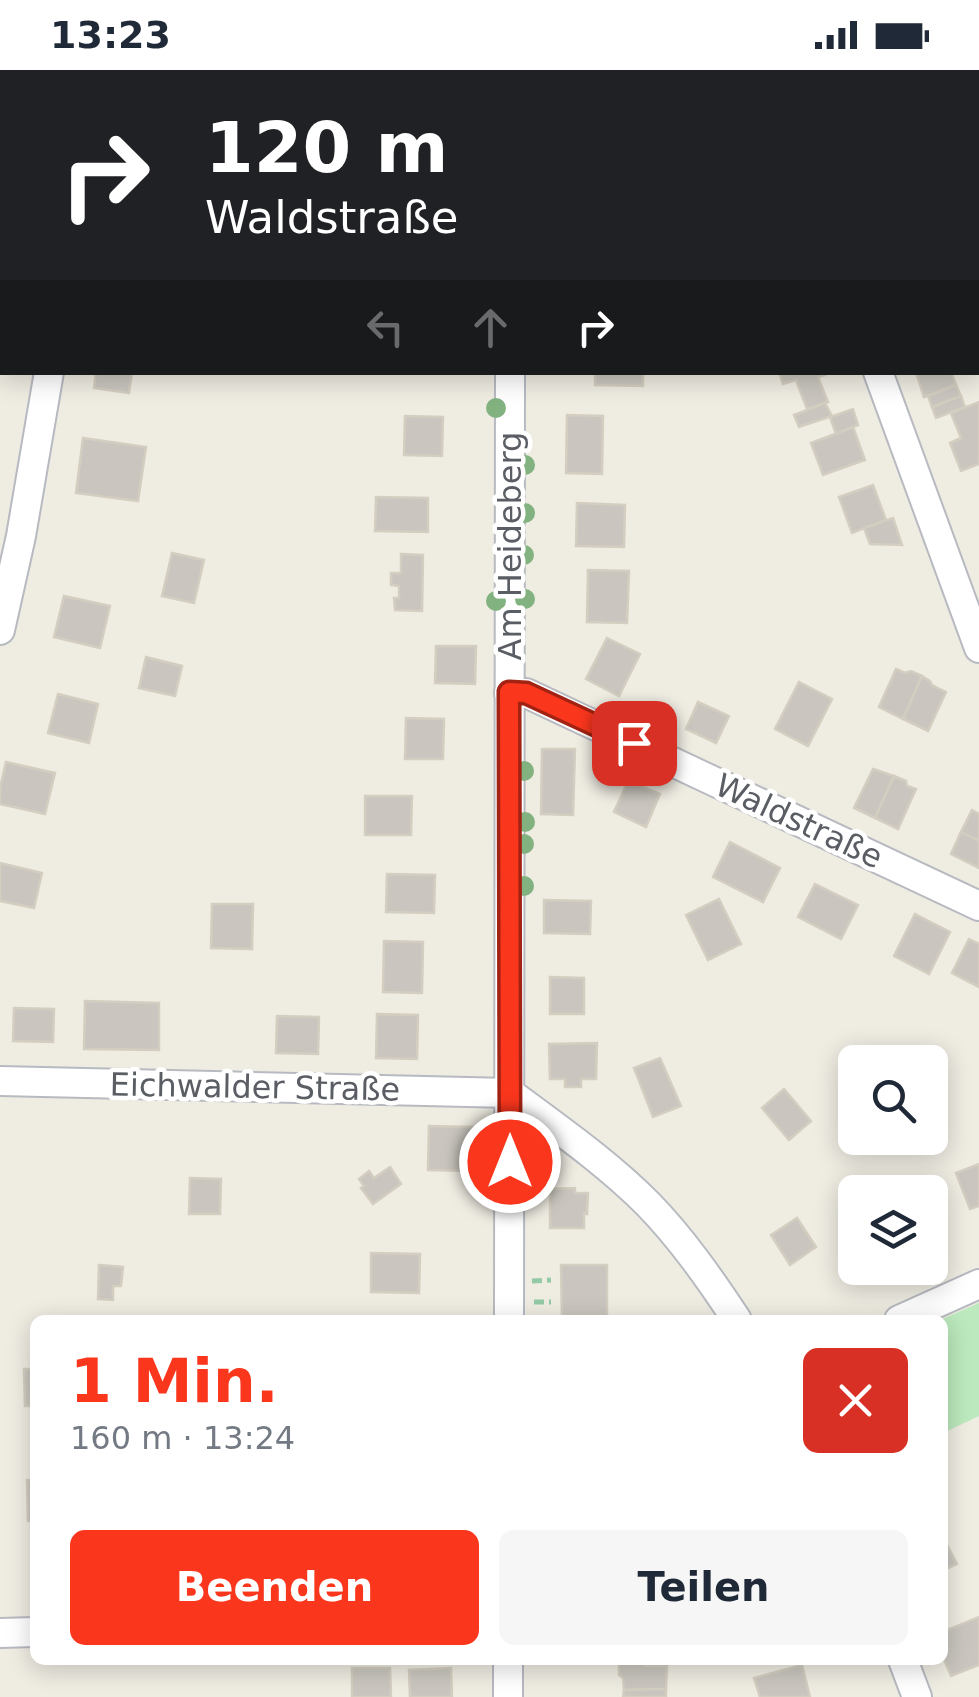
<!DOCTYPE html>
<html lang="de">
<head>
<meta charset="utf-8">
<style>
  :root { --surface:#fff; --page:#f6f6f7; --text:#1f2937; --muted:#747a83; --accent:#fa361d }
  body { margin:0; font-family:"DejaVu Sans",sans-serif; background:var(--page); color:var(--text); height:100vh; display:flex; flex-direction:column; font-size:38px; white-space:nowrap }
  * { box-sizing:border-box; margin:0 }
  p { font-size:32px; color:var(--muted) }
  .icon { flex:none; width:55px; height:55px; fill:none; stroke:currentColor; stroke-width:2; stroke-linecap:round; stroke-linejoin:round }
  .map { position:relative; flex:1; overflow:hidden }
  .side { position:absolute; left:30px; top:1245px; width:918px; height:350px; display:flex; flex-direction:column; background:var(--surface); border-radius:15px; box-shadow:0 5px 25px #0003 }
  .side>* { flex:none }
  .top-card { position:absolute; left:0px; top:0px; width:980px; height:305px; box-shadow:0 5px 25px #0003; background:#202124; color:#fff; overflow:hidden }
  .buttons { position:absolute; left:838px; top:975px; display:grid; gap:20px }
  .buttons a { display:grid; place-items:center; width:110px; height:110px; border-radius:15px; background:var(--surface); box-shadow:0 5px 25px #0003; font-size:50px }
  .pin { position:absolute; display:grid; place-items:center; width:85px; height:85px; color:#fff; margin:-42px; border-radius:20px; box-shadow:0 5px 15px #0006 }
  .me { position:absolute; width:110px; margin:-55px; rotate:0deg; stroke-linejoin:round; filter:drop-shadow(0 0 8px #0008) }
  .turn { display:flex; align-items:center; gap:35px; height:210px; padding:0 40px; font-size:45px }
  .turn .icon { width:130px; height:130px; stroke-width:2.5 }
  .turn b { display:block; font-size:70px; line-height:85px }
  .lanes { display:flex; align-items:center; height:95px; padding:0 40px; background:#0003; justify-content:center; gap:50px; direction:ltr }
  .lanes .off { opacity:.35 }
  .round { display:grid; place-items:center; flex:none; width:105px; height:105px; border-radius:15px; background:var(--page) }
  .overview { display:flex; align-items:center; justify-content:space-between; height:170px; padding:0 40px }
  h1 { font-size:60px; font-weight:700; line-height:75px; color:var(--accent) }
  .primary-button { display:flex; gap:20px; margin-top:auto; padding:20px 40px }
  .primary-button a { flex:1; height:115px; border-radius:15px; background:var(--accent); color:#fff; font-size:40px; font-weight:700; line-height:115px; text-align:center }
  .primary-button a+a { background:var(--page); color:var(--text) }
  .status { display:flex; justify-content:space-between; align-items:center; height:70px; padding:0 50px; background:var(--surface); direction:ltr }
  .status svg { height:28px; fill:currentColor }
  .map>svg:first-child { display:block }
  .green { fill:#bce9bd }
  .building { fill:#cac6bf; stroke:#d4cec0; stroke-width:2.5 }
  .lines { fill:none; stroke-linecap:round; stroke-linejoin:round }
  .minor-casing { stroke:#b7bac0; stroke-width:32 }
  .path { stroke:#94caa5; stroke-width:5; stroke-dasharray:10 5; stroke-linecap:butt }
  .minor { stroke:#fff; stroke-width:28 }
  .tree { fill:#83b281 }
  .route-casing { stroke:#a22313; stroke-width:25 }
  .route { stroke:#fa361d; stroke-width:18 }
  .labels { text-anchor:middle; stroke-width:9; stroke-linejoin:round; paint-order:stroke }
  .street-label { font-size:32px; fill:#5a5e64; stroke:#fff }
</style>
</head>
<body>
<div class="status"><b>13:23</b><svg viewBox="0 0 49 12"><path d="M0 12V9h3v3zM5 12V6h3v6zM10 12V3h3v9zM15 12V0h3v12zM26 1h20v11H26zM47 4h2v5h-2z"/></svg></div>
<div class="map">
<svg width="979" height="1627" viewBox="0 0 979 1627">
  <rect width="100%" height="100%" fill="#efece2"/>
  <!-- green -->
  <path class="green" d="M979,1233V1346L943,1363L942,1250H940Z"/>
  <!-- building -->
  <g class="building">
    <path d="M96,302H132L129,323L94,318Z"/>
    <path d="M595,302H643V316L595,315Z"/>
    <path d="M779,302H824L825,305L818,307L828,332L807,339L796,310L783,314Z"/>
    <path d="M916,302H951L956,315L924,327Z"/>
    <path d="M956,315L961,326L932,337L928,326Z"/>
    <path d="M961,326L965,337L936,348L932,337Z"/>
    <path d="M979,332V394L961,401L950,373L961,368L951,343Z"/>
    <path d="M825,333L832,346L799,357L794,345Z"/>
    <path d="M853,339L858,355L836,364L830,347Z"/>
    <path d="M567,345L603,346L602,404L566,403Z"/>
    <path d="M405,346L443,347L442,386L404,385Z"/>
    <path d="M853,357L865,390L823,405L811,373Z"/>
    <path d="M83,368L146,377L138,431L76,423Z"/>
    <path d="M873,415L886,450L852,463L839,427Z"/>
    <path d="M376,427L428,428V462L375,461Z"/>
    <path d="M577,433L625,435L624,477L576,476Z"/>
    <path d="M893,448L902,475L870,474L864,458Z"/>
    <path d="M172,483L204,490L194,533L162,526Z"/>
    <path d="M401,484L423,485L422,541L395,540L394,528H399V516L391,515V503H401Z"/>
    <path d="M588,500L629,501L627,553L587,552Z"/>
    <path d="M64,526L110,536L100,578L54,567Z"/>
    <path d="M607,568L640,584L619,626L586,609Z"/>
    <path d="M436,576H476L475,614L435,613Z"/>
    <path d="M146,587L182,596L175,626L139,618Z"/>
    <path d="M896,599L905,603L911,601L922,606L903,649L879,637Z"/>
    <path d="M922,606L930,611L932,615L946,622L928,661L903,649Z"/>
    <path d="M799,612L832,629L808,676L775,659Z"/>
    <path d="M58,624L98,634L89,673L48,663Z"/>
    <path d="M698,632L729,646L716,673L686,659Z"/>
    <path d="M406,648L444,649L443,689H405Z"/>
    <path d="M542,679H575L573,745L541,744Z"/>
    <path d="M6,692L55,703L45,744L0,734V718Z"/>
    <path d="M873,699L894,706L875,748L854,738Z"/>
    <path d="M894,706L906,711L907,716L916,719L898,759L875,748Z"/>
    <path d="M628,711L660,724L646,757L614,742Z"/>
    <path d="M365,726H412L411,765H365Z"/>
    <path d="M972,740L979,744V771L961,762Z"/>
    <path d="M961,762L979,771V798L951,784Z"/>
    <path d="M730,772L780,798L763,832L713,807Z"/>
    <path d="M0,793L42,803L34,838L0,831Z"/>
    <path d="M387,804L435,805L434,843L386,842Z"/>
    <path d="M815,814L858,835L841,869L798,847Z"/>
    <path d="M719,829L741,874L708,890L686,845Z"/>
    <path d="M544,830L591,831L590,864L544,863Z"/>
    <path d="M212,834H253L252,879L211,878Z"/>
    <path d="M915,844L950,862L929,904L894,886Z"/>
    <path d="M969,869L979,874V917L952,903Z"/>
    <path d="M384,871L423,872L422,923L383,922Z"/>
    <path d="M550,907L584,908V944H550Z"/>
    <path d="M85,931L159,933V980L84,979Z"/>
    <path d="M14,938L54,939L53,972L13,971Z"/>
    <path d="M377,944L418,945L417,989L376,988Z"/>
    <path d="M277,946L319,947L318,984L276,983Z"/>
    <path d="M597,973L596,1009H581V1017H565V1009H550L549,974Z"/>
    <path d="M660,988L681,1036L653,1047L634,998Z"/>
    <path d="M784,1019L811,1051L789,1070L762,1038Z"/>
    <path d="M429,1056L473,1057L472,1101L428,1100Z"/>
    <path d="M979,1094V1136L970,1139L956,1103Z"/>
    <path d="M390,1097L401,1114L373,1134L361,1118L364,1116L359,1109L369,1101L374,1108Z"/>
    <path d="M190,1108L221,1109L220,1144H189Z"/>
    <path d="M575,1118V1123H588L587,1144L584,1143V1158H550V1119Z"/>
    <path d="M855,1133V1176L839,1140Z"/>
    <path d="M797,1148L816,1177L790,1195L771,1165Z"/>
    <path d="M371,1183L420,1184L419,1223L371,1222Z"/>
    <path d="M99,1195L123,1197L121,1216H113V1230L98,1229Z"/>
    <path d="M561,1195H607V1248L562,1249Z"/>
    <path d="M24,1299H35V1336H25Z"/>
    <path d="M27,1410H35V1451H28Z"/>
    <path d="M942,1465L957,1494L942,1501Z"/>
    <path d="M979,1547V1595L951,1606L942,1585V1562Z"/>
    <path d="M619,1590H644L645,1596H667L666,1619L624,1620L623,1608L619,1605Z"/>
    <path d="M802,1595L810,1627H760L754,1608Z"/>
    <path d="M352,1598H390L391,1627H352Z"/>
    <path d="M451,1598L452,1627H410L409,1600Z"/>
    <path d="M666,1619V1627H623L624,1620Z"/>
  </g>
  <g class="lines">
    <defs>
      <g id="minor">
        <path d="M65,0V2"/>
        <path d="M510,0V2"/>
        <path d="M768,0L769,2"/>
        <path d="M978,241H979"/>
        <path d="M878,302L979,578"/>
        <path d="M0,560L21,466L49,302"/>
        <path d="M509,623H526L979,836"/>
        <path d="M0,1011L510,1023"/>
        <path d="M510,1023C557,1058 606,1092 648,1134C682,1169 710,1209 737,1250"/>
        <path d="M509,1250L510,302"/>
        <path d="M899,1250L979,1214"/>
        <path d="M0,1563L35,1562"/>
        <path d="M903,1590L917,1627"/>
        <path d="M508,1627V1590"/>
      </g>
    </defs>
    <!-- minor casing -->
    <use href="#minor" class="minor-casing"/>
    <!-- path -->
    <g class="path">
      <path d="M532,1211L551,1210"/>
      <path d="M534,1232H551"/>
    </g>
    <!-- minor -->
    <use href="#minor" class="minor"/>
  </g>
  <!-- trees -->
  <g class="tree">
    <circle cx="496" cy="338" r="10"/>
    <circle cx="525" cy="395" r="10"/>
    <circle cx="525" cy="443" r="10"/>
    <circle cx="524" cy="485" r="10"/>
    <circle cx="525" cy="529" r="10"/>
    <circle cx="496" cy="531" r="10"/>
    <circle cx="524" cy="701" r="10"/>
    <circle cx="525" cy="752" r="10"/>
    <circle cx="524" cy="774" r="10"/>
    <circle cx="524" cy="816" r="10"/>
  </g>
  <g class="lines">
    <defs>
      <path id="route" d="M510,1092L509,622L526,623L634,673"/>
    </defs>
    <!-- route casing -->
    <use href="#route" class="route-casing"/>
    <!-- route -->
    <use href="#route" class="route"/>
  </g>
  <g class="labels">
    <!-- street labels -->
    <g class="street-label">
      <text transform="translate(510 476) rotate(-90)" y="11">Am Heideberg</text>
      <text transform="translate(799 751) rotate(25)" y="11">Waldstraße</text>
      <text transform="translate(255 1017) rotate(1)" y="11">Eichwalder Straße</text>
    </g>
  </g>
</svg>
<div class="buttons">
<a><svg class="icon" aria-label="search" viewBox="0 0 24 24"><circle cx="10" cy="10" r="6"/><path d="M15 15l6 6"/></svg></a>
<a><svg class="icon" aria-label="layers" viewBox="0 0 24 24"><path d="M12 4l9 5-9 5-9-5zM3 14l9 5 9-5"/></svg></a>
</div>
<div class="pin" style="left:634px;top:673px;background:#d93025"><svg class="icon" aria-label="arrive" viewBox="0 0 24 24"><path d="M6 21V4h12l-3 4 3 4H6"/></svg></div>
<svg class="me" style="left:510px;top:1092px" viewBox="-20 -20 40 40"><circle r="17" fill="#fa361d" stroke="#fff" stroke-width="3"/><path d="M0-11L8 9 0 5-8 9z" fill="#fff"/></svg>
<div class="top-card">
<div class="turn"><svg class="icon" aria-label="right" viewBox="0 0 24 24"><path d="M7 20v-9h11M14 6l5 5-5 5"/></svg><div><b>120 m</b>Waldstraße</div></div>
<div class="lanes"><svg class="icon off" aria-label="left" viewBox="0 0 24 24"><path d="M17 20v-9H6M10 6l-5 5 5 5"/></svg><svg class="icon off" aria-label="ahead" viewBox="0 0 24 24"><path d="M12 20V5M6 11l6-6 6 6"/></svg><svg class="icon" aria-label="right" viewBox="0 0 24 24"><path d="M7 20v-9h11M14 6l5 5-5 5"/></svg></div>
</div>
<section class="side">
<div class="overview"><div><h1>1 Min.</h1><p>160 m · 13:24</p></div><a class="round" style="background:#d93025;color:#fff"><svg class="icon" aria-label="close" viewBox="0 0 24 24"><path d="M6 6l12 12M18 6L6 18"/></svg></a></div>
<div class="primary-button"><a>Beenden</a><a>Teilen</a></div>
</section>
</div>
</body>
</html>
